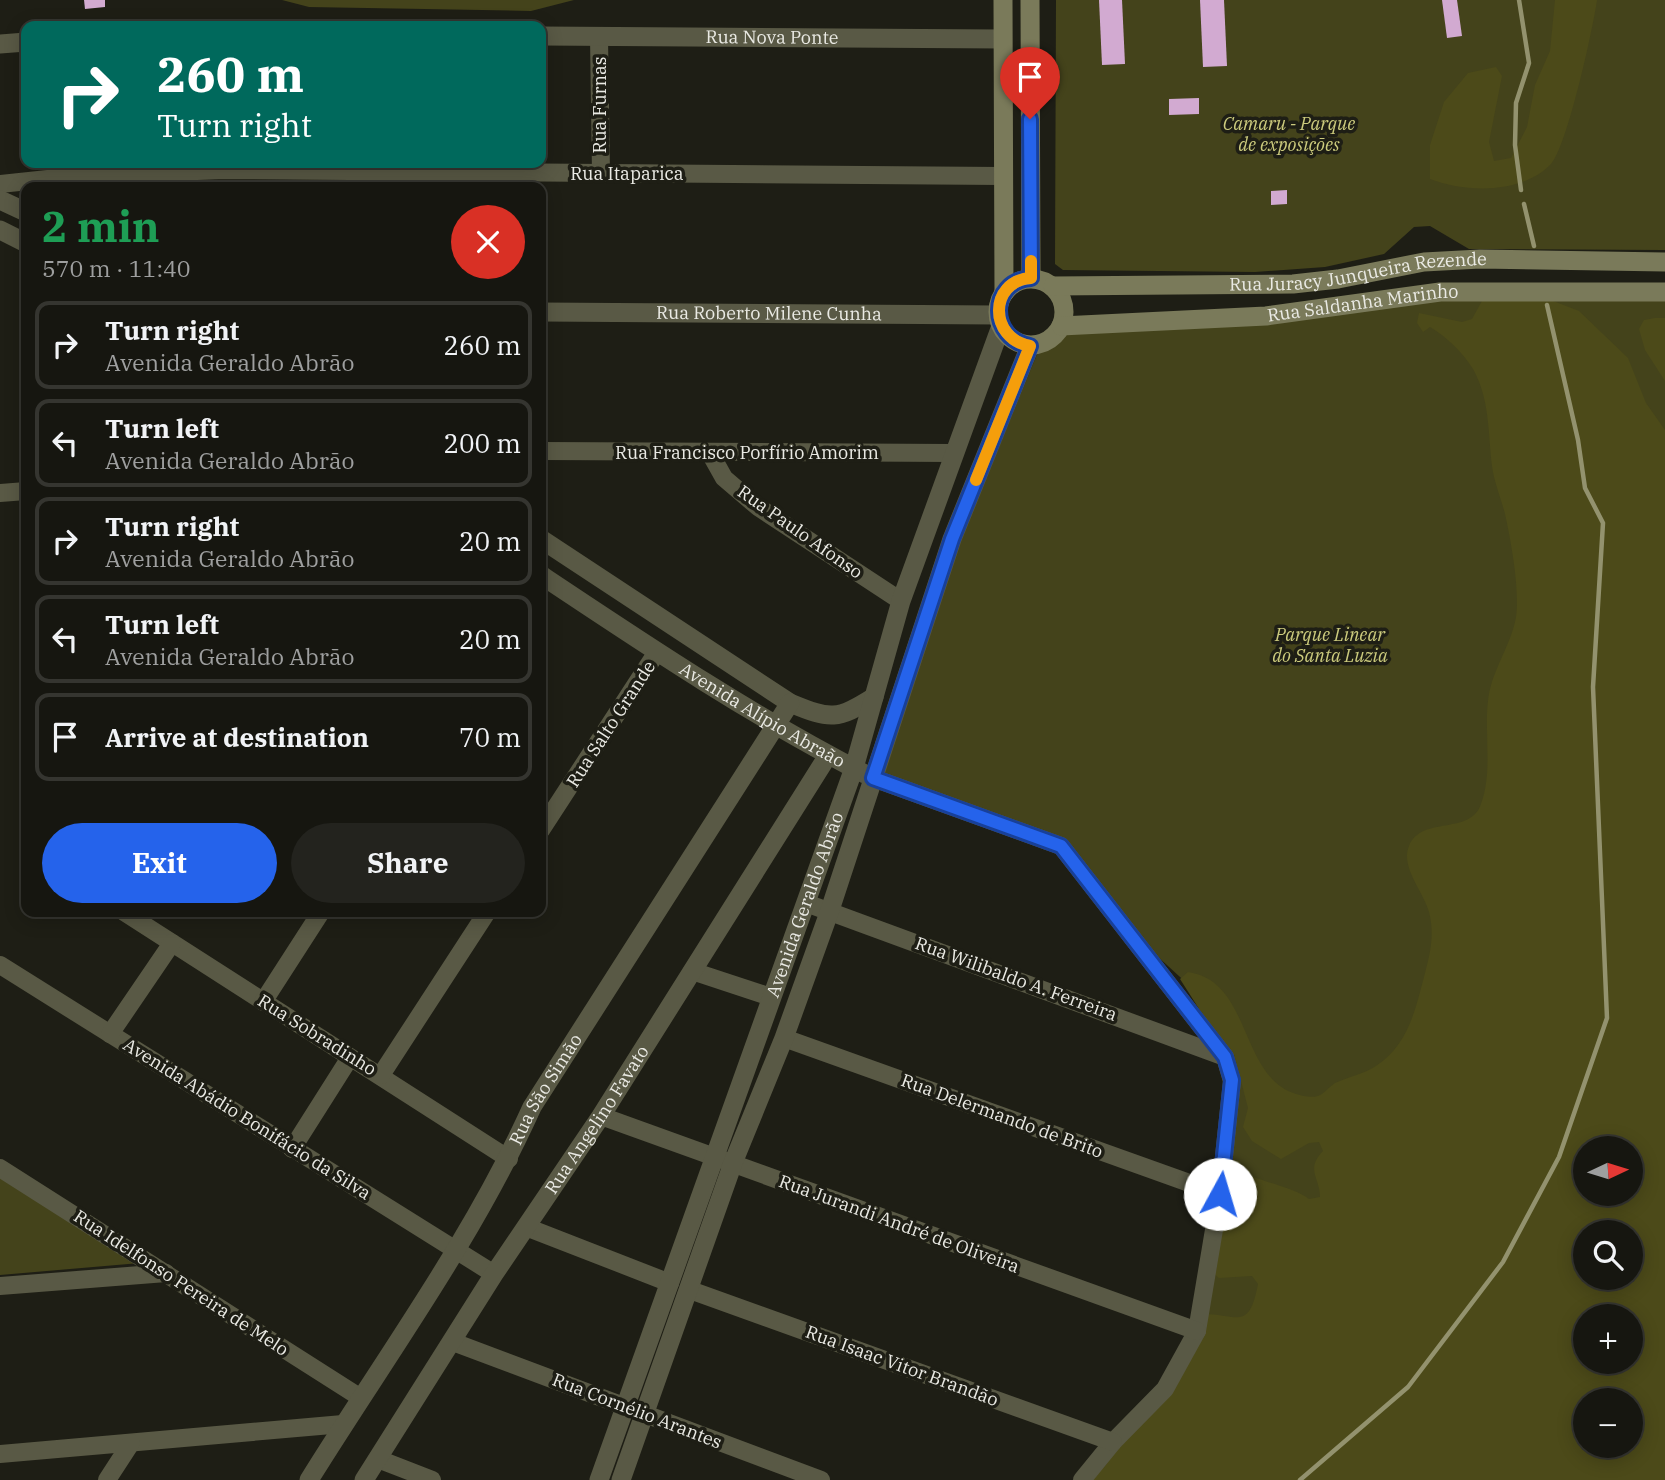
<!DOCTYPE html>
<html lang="en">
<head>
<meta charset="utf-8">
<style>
  :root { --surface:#161610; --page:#23231e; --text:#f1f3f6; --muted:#9e9f9f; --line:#353530; --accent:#2563eb }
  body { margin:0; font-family:"IBM Plex Serif",serif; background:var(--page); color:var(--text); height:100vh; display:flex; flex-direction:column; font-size:26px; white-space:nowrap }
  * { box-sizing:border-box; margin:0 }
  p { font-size:23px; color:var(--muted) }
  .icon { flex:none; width:38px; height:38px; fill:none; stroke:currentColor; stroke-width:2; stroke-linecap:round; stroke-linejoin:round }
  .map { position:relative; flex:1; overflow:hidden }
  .details { position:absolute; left:21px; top:182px; width:525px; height:735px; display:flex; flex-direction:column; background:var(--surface); border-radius:14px; box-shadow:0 4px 18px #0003,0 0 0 2px var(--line) }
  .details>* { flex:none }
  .guide { position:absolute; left:21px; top:21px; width:525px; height:147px; border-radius:14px; box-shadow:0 4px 18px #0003,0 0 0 2px var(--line); background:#00695c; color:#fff; overflow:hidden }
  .needle { width:46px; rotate:86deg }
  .fabs { position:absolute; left:1573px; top:1136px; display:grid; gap:14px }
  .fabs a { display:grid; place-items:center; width:70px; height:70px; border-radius:50%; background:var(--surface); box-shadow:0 4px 18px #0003,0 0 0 2px var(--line); font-size:35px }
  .pin { position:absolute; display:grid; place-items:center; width:60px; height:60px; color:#fff; margin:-72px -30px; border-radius:50% 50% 50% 0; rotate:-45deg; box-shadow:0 0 7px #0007 }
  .pin .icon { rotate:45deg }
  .me { position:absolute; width:77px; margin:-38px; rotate:6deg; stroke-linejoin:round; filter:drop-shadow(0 0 5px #0008) }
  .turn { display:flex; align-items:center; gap:24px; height:147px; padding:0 21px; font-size:32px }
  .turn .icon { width:91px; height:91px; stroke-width:2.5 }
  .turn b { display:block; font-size:49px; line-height:60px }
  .round { display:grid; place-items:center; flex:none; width:74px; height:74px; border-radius:37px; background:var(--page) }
  .overview { display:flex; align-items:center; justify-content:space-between; height:119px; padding:0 21px }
  h1 { font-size:42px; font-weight:700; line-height:52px; color:#1e9e55 }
  .action { display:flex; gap:14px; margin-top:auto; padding:14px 21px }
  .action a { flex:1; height:80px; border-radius:42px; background:var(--accent); color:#fff; font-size:28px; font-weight:700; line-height:80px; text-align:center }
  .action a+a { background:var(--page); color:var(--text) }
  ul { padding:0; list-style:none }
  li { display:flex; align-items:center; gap:21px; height:88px; margin:0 14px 10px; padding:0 7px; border:4px solid var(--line); border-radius:14px }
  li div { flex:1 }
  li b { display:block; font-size:26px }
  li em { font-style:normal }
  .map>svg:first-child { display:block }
  .green { fill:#44431b; fill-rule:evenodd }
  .forest { fill:#4c4a19; fill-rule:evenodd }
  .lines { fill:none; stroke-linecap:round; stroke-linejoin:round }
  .stream { stroke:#93926e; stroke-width:4.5 }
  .building { fill:#d2aad1 }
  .minor { stroke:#595945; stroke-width:18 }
  .tertiary { stroke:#595945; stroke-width:19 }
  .secondary { stroke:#7a7a5a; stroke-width:19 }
  .route-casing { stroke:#184099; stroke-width:18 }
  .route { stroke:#2563eb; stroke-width:12 }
  .slow { stroke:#f59e0b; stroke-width:12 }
  .labels { text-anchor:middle; stroke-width:7; stroke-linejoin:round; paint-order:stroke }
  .street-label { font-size:18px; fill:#eaeae4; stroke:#1e1e15 }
  .park-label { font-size:18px; font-style:italic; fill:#cccb7d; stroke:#1e1e15 }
</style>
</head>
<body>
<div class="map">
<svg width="1665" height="1480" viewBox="0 0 1665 1480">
  <rect width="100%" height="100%" fill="#1e1e15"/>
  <!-- green -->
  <g class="green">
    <path d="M282,0H574L531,11L309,7Z"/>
    <path d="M1056,0H1665V250L1469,249L1430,226L1414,227L1384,254L1325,267L1255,272L1063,270L1055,264Z"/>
    <path d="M1665,292V1480H1082L1165,1389L1197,1331L1232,1081L1214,1008L1134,935L1061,846L873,778L921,637L1038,352L1064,331L1402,296ZM1586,1148H1631V1194H1586ZM1586,1232H1631V1278H1586ZM1586,1316H1631V1362H1586ZM1586,1400H1631V1446H1586Z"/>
    <path d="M0,1177L140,1263L0,1275Z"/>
  </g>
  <!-- forest -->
  <g class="forest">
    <path d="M1555,0H1597C1593,29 1567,147 1551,164C1522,194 1467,193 1430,179V145L1444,102L1468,73L1496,67L1502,76L1489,142L1494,161L1511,158L1527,127L1535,85L1550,51Z"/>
    <path d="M1548,299L1579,311L1628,358L1646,403L1665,430V1480H1092L1106,1465L1204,1314C1237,1314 1249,1332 1258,1284L1252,1276L1219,1278L1213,1273L1231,1170L1235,1166C1241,1178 1291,1185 1309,1199L1320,1197C1320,1177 1305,1170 1323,1151L1319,1142L1309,1143L1281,1159L1252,1141L1243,1127L1248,1108L1234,1054L1208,1023L1180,979L1188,972C1252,981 1239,1077 1296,1094C1303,1096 1310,1098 1318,1096C1324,1094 1329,1087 1335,1083C1348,1077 1364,1074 1376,1066C1408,1045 1415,1011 1424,977C1430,954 1435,935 1429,912C1424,893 1400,867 1409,846C1422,815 1470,836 1481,804C1493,771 1484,735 1488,701C1491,671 1511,646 1516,617C1520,590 1511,541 1505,514C1501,498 1494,482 1492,466C1488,433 1490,399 1473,369C1463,353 1447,337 1430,327L1423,332L1417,323L1419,313L1462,322L1472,319L1482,301ZM1586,1148H1631V1194H1586ZM1586,1232H1631V1278H1586ZM1586,1316H1631V1362H1586ZM1586,1400H1631V1446H1586Z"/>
    <path d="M1655,318H1665V381L1645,350L1639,329L1644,320Z"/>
  </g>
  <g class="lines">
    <!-- stream -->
    <g class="stream">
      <path d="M1519,0L1529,63L1516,103L1515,145L1521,190"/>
      <path d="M1524,204L1534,246"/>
      <path d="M1300,1480L1408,1387L1503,1262L1559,1157L1607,1018L1593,687L1603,523L1585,488L1578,440L1547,305"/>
    </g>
  </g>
  <!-- building -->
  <g class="building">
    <path d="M84,0H105V7L85,9Z"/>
    <path d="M1099,0H1122L1125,64L1102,65Z"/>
    <path d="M1200,0H1224L1227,66L1203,67Z"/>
    <path d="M1442,0H1457L1462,36L1447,38Z"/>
    <path d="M1199,98V114L1169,115V99Z"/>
    <path d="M1287,190V204L1271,205V191Z"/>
  </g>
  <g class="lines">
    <!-- minor -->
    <g class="minor">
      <path d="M599,37L601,173"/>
      <path d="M0,184L85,175L225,170L1002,176"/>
      <path d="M541,451L953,453"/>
      <path d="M710,453L724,478L758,507L901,601"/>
      <path d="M0,493L26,491"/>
      <path d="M873,778L1061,846L1225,1057L1232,1081L1220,1194L1197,1331L1165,1389L1113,1442L1082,1480"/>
      <path d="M541,830L657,652"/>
      <path d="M806,903L1225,1057"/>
      <path d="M124,912L509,1159"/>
      <path d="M0,965L494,1274"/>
      <path d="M692,971L771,997"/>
      <path d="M263,1002L321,912"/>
      <path d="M110,1034L172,943"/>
      <path d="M784,1038L1220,1194"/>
      <path d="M381,1075L487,912"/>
      <path d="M601,1116L1197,1331"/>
      <path d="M292,1149L349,1059"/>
      <path d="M0,1168L361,1398"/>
      <path d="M526,1227L670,1283"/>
      <path d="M0,1286L166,1273"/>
      <path d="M690,1290L1113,1442"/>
      <path d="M453,1342L821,1480"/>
      <path d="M0,1454L343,1424"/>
      <path d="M378,1459L432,1480"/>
      <path d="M107,1480L131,1443"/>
    </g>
    <!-- tertiary -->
    <g class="tertiary">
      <path id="s1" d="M541,36L1002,39"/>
      <path d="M0,44L26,42"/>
      <path d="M0,200L26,212"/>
      <path d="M0,230L26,243"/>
      <path id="s2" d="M541,312L998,315"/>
      <path d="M541,539L790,703C831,720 837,720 874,697"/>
      <path id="s3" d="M541,575C646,645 752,716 865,774"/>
      <path id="s4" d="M309,1480C386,1356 472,1240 532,1107L790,703"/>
      <path id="s5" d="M364,1480L494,1274L601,1116L827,757"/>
      <path id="s6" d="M599,1480L854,768L901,601L1001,326"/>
      <path d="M621,1480L733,1163L784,1038L830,910L952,539L1030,346"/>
    </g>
    <!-- secondary -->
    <g class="secondary">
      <path d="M1003,0L1004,293"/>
      <path d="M1030,0L1031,278"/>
      <circle cx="1031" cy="312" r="33"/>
      <path id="s7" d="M1053,286L1293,284L1338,279L1424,262L1480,259L1665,262"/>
      <path id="s8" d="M1061,326L1266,316L1440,292H1665"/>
    </g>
  </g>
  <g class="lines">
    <defs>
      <path id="route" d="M1030,119L1031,278C988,281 989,339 1030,346L952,539L873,778L1061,846L1225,1057L1232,1080L1220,1194"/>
    </defs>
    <!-- route casing -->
    <use href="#route" class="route-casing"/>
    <!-- route -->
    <use href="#route" class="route"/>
    <!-- slow -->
    <path class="slow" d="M976,480L1030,346C989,339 988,281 1031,278V261"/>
  </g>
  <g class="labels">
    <!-- street labels -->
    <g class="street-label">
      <text dy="6" stroke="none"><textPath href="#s1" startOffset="231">Rua Nova Ponte</textPath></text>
      <text transform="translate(600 105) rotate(-90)" y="6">Rua Furnas</text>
      <text x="627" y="180">Rua Itaparica</text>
      <text dy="6" stroke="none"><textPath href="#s7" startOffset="306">Rua Juracy Junqueira Rezende</textPath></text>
      <text dy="6" stroke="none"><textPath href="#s8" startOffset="303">Rua Saldanha Marinho</textPath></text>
      <text dy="6" stroke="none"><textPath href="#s2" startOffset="228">Rua Roberto Milene Cunha</textPath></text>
      <text x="747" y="459">Rua Francisco Porfírio Amorim</text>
      <text transform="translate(800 532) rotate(35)" y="6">Rua Paulo Afonso</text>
      <text dy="6" stroke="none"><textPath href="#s3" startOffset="262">Avenida Alípio Abraão</textPath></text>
      <text transform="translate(611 724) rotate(-57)" y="6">Rua Salto Grande</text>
      <text dy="6" stroke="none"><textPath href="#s6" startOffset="611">Avenida Geraldo Abrão</textPath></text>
      <text transform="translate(1016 979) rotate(20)" y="6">Rua Wilibaldo A. Ferreira</text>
      <text transform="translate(317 1035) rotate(32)" y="6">Rua Sobradinho</text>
      <text dy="6" stroke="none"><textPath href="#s4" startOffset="457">Rua São Simão</textPath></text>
      <text transform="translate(1002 1116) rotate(20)" y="6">Rua Delermando de Brito</text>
      <text transform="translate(247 1119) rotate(32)" y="6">Avenida Abádio Bonifácio da Silva</text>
      <text dy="6" stroke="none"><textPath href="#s5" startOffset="429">Rua Angelino Favato</textPath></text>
      <text transform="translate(899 1224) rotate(20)" y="6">Rua Jurandi André de Oliveira</text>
      <text transform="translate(181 1283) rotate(33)" y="6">Rua Idelfonso Pereira de Melo</text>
      <text transform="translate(902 1366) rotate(20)" y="6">Rua Isaac Vitor Brandão</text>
      <text transform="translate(637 1411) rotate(21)" y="6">Rua Cornélio Arantes</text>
    </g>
    <!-- park labels -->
    <g class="park-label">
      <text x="1289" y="130">Camaru - Parque<tspan x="1289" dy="21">de exposições</tspan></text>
      <text x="1330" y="641">Parque Linear<tspan x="1330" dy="21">do Santa Luzia</tspan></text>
    </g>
  </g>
</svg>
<div class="fabs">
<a><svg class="needle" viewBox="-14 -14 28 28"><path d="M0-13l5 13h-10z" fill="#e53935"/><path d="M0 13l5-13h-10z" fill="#9e9f9f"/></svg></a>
<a><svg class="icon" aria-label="search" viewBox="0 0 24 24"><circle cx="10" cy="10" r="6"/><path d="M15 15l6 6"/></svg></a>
<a>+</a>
<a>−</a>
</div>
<div class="pin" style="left:1030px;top:119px;background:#d93025"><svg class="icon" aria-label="arrive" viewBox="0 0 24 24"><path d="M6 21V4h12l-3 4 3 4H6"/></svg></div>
<svg class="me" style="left:1220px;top:1194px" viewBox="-20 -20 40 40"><circle r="19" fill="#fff"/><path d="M0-13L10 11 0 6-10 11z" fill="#2563eb"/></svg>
<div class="guide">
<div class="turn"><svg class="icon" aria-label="right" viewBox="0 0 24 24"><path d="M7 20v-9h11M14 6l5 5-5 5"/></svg><div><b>260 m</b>Turn right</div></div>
</div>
<section class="details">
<div class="overview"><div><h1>2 min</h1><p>570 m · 11:40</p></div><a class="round" style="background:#d93025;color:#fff"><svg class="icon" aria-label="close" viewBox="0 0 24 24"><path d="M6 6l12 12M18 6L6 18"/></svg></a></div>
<ul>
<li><svg class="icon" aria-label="right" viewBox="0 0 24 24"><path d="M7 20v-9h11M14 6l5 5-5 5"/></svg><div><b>Turn right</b><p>Avenida Geraldo Abrão</p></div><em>260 m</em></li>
<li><svg class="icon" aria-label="left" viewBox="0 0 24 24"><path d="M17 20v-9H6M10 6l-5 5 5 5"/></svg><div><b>Turn left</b><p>Avenida Geraldo Abrão</p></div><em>200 m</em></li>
<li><svg class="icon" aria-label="right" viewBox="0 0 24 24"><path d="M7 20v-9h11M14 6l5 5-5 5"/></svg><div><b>Turn right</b><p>Avenida Geraldo Abrão</p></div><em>20 m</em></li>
<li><svg class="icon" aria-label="left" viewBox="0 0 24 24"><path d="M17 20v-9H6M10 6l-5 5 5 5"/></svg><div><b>Turn left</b><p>Avenida Geraldo Abrão</p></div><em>20 m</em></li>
<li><svg class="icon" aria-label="arrive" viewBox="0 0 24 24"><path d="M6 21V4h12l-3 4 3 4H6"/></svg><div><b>Arrive at destination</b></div><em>70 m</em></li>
</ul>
<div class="action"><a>Exit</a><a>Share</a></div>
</section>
</div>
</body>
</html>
